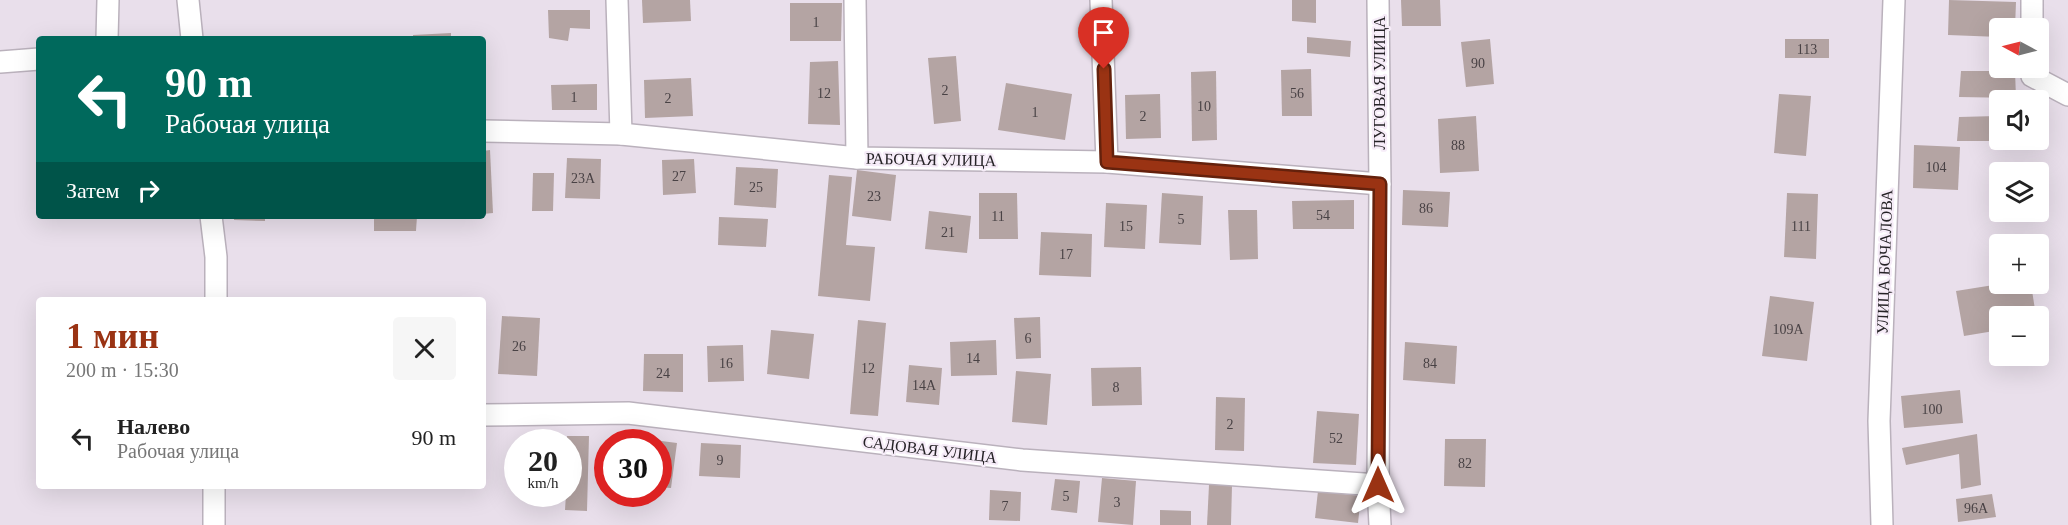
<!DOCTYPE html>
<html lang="ru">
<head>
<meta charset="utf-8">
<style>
  :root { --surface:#fff; --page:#f6f6f6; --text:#222; --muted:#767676; --accent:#9a3313 }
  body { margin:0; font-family:"Times New Roman",serif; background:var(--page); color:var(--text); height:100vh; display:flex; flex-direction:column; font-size:22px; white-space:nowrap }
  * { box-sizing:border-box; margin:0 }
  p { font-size:20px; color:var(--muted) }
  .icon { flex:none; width:33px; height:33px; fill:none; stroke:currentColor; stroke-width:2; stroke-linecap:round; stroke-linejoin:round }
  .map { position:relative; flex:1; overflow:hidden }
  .drawer { position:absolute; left:36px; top:297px; width:450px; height:192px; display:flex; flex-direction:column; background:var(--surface); border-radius:6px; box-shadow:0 6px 24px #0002 }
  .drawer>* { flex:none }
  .top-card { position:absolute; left:36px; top:36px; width:450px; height:183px; border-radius:6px; box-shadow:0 6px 24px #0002; background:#00695c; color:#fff; overflow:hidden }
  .needle { width:39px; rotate:277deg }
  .controls { position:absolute; left:1989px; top:18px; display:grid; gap:12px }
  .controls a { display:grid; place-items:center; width:60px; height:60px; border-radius:6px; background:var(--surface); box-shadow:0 6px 24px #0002; font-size:30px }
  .speed { position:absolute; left:504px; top:429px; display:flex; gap:12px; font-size:30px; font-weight:700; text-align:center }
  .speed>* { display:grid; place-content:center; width:78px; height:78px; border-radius:50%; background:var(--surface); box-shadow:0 6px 24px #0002; line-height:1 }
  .speed small { font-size:15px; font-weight:400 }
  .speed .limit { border:9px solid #d22; background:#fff; color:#111 }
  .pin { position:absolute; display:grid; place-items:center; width:51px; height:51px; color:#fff; margin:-62px -26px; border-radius:50% 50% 50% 0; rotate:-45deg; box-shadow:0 0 6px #0007 }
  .pin .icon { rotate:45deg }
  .me { position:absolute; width:66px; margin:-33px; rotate:0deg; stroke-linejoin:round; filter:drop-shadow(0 0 4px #0008) }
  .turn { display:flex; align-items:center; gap:21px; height:126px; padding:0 30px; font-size:27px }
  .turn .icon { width:78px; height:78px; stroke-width:2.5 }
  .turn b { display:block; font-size:42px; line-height:51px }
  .then { display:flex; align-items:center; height:57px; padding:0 30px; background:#0003; gap:12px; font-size:22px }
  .round { display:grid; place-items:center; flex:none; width:63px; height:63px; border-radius:6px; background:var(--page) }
  .summary { display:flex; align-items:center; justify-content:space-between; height:102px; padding:0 30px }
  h1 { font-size:36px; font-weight:700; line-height:45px; color:var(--accent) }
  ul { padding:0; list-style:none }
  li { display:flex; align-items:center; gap:18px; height:78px; padding:0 30px }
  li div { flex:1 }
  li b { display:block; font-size:22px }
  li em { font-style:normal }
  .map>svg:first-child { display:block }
  .building { fill:#b4a4a3 }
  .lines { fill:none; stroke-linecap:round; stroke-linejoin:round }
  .street-casing { stroke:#bab1bc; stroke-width:24 }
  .street { stroke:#fff; stroke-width:21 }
  .route-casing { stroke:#64210c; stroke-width:15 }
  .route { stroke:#9a3313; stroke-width:10 }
  .labels { text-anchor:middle; stroke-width:4.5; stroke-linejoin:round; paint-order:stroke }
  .number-label { font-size:14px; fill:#494245 }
  .street-label { font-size:16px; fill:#252226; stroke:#f6ecf8 }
</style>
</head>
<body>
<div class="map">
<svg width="2068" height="525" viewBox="0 0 2068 525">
  <rect width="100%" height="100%" fill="#e9dfeb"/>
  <!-- building -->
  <g class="building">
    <path d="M642,0H690L691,21L643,23Z"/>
    <path d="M1292,0H1316V23L1292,21Z"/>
    <path d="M1401,0H1440L1441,26H1402Z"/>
    <path d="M1949,0L2016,2L2015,28H2000V37L1948,35Z"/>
    <path d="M790,3H842L841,41H790Z"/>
    <path d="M548,10H590V29L570,28L568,41L549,38Z"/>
    <path d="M451,33V39H413V35Z"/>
    <path d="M1307,37L1351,41L1350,57L1307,53Z"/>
    <path d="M1490,39L1494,84L1466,87L1461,42Z"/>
    <rect x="1785" y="39" width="44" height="19"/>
    <path d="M956,56L961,121L934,124L928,58Z"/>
    <path d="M838,61L840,125L808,124L810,62Z"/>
    <path d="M1311,69L1312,116H1282L1281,70Z"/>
    <path d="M1216,71L1217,140L1192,141L1191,72Z"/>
    <path d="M1961,71H2015L2016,98L1959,97Z"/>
    <path d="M691,78L693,116L645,118L644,80Z"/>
    <path d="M1006,83L1072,94L1065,140L998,130Z"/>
    <path d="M597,84V110H552L551,85Z"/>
    <path d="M1160,94L1161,138L1126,139L1125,95Z"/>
    <path d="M1779,94L1811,96L1806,156L1774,153Z"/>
    <path d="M1476,116L1479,171L1440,173L1438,119Z"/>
    <path d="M1997,116L1998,141H1957L1959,117Z"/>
    <path d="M1914,145L1960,147L1958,190L1913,188Z"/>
    <path d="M490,150L493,213L483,214V151Z"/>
    <path d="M567,158L601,159L600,199L565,198Z"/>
    <path d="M694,159L696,193L663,195L662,160Z"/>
    <path d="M736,167L778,169L776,208L734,205Z"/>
    <path d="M857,170L896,175L891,221L852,216Z"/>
    <path d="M533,173H554L553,211H532Z"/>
    <path d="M829,175L852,177L846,245L875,247L870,301L818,296Z"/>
    <path d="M1403,190L1450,192L1448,227L1402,225Z"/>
    <path d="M979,193H1017L1018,239H979Z"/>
    <path d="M1162,193L1203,196L1201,245L1159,243Z"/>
    <path d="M1787,193L1818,194L1816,259L1784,257Z"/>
    <path d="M1354,200V229H1293L1292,201Z"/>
    <path d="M1106,203L1147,205L1145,249L1104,247Z"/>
    <path d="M1228,210H1257L1258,259L1230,260Z"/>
    <path d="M929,211L971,216L967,253L925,249Z"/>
    <path d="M234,216H265V221L234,220Z"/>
    <path d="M374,216H417L416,231H374Z"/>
    <path d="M719,217L768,219L766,247L718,245Z"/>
    <path d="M1041,232L1092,234L1091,277L1039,275Z"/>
    <path d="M2000,284H2031L2036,316H2000V330L1964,336L1956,291Z"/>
    <path d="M1770,296L1814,302L1807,361L1762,356Z"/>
    <path d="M502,316L540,318L537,376L498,374Z"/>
    <path d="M1040,317L1041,358L1016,359L1014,318Z"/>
    <path d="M858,320L886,323L878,416L850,414Z"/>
    <path d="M771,330L814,334L809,379L767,374Z"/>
    <path d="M996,340L997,375L951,376L950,342Z"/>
    <path d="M1405,342L1457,346L1455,384L1403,380Z"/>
    <path d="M743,345L744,381L708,382L707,346Z"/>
    <path d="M644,354H683V392L643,391Z"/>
    <path d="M909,365L942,368L939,405L906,402Z"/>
    <path d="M1141,367L1142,405L1092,406L1091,368Z"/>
    <path d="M1016,371L1051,374L1047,425L1012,422Z"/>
    <path d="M1960,390L1963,423L1904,428L1901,396Z"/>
    <path d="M1216,397L1245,398L1244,451L1215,450Z"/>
    <path d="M1317,411L1359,414L1356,465L1313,463Z"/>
    <path d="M1977,434L1981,485L1961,489L1959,454L1906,465L1902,448Z"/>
    <path d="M567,436H589L587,511L565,510L566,494H568Z"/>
    <path d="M638,438L677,443L671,488L658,487V442H638Z"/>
    <path d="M1445,439H1486L1485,487L1444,486Z"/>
    <path d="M701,443L741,445L740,478L699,476Z"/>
    <path d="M1102,478L1136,481L1133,525L1098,522Z"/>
    <path d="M1055,479L1080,481L1077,513L1051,510Z"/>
    <path d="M1209,485H1232L1231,525H1207Z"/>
    <path d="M990,490L1021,492L1020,521L989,520Z"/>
    <path d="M1318,491L1361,496L1358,523L1315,518Z"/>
    <path d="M1992,494L1996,517L1958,522L1956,499Z"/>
    <path d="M1160,510L1191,511V525H1160Z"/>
  </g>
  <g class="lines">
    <defs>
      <g id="street">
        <path d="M188,0L192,39"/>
        <path d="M617,0L621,134"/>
        <path d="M855,0L857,158"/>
        <path d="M1101,0L1107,162"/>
        <path d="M1378,0L1380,184L1378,485L1380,525"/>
        <path d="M2032,0V28"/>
        <path d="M107,39L108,0"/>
        <path d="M0,62L39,59"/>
        <path d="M2032,68V76L2068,95"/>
        <path d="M483,131L621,134L857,158L1107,162L1380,184"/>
        <path d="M211,216L216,257V300"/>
        <path d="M483,415L628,413L1022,460L1378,485"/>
        <path d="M214,525V486"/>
        <path d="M1882,525L1879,421L1894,0"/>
      </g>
    </defs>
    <!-- street casing -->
    <use href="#street" class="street-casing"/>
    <!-- street -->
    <use href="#street" class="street"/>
  </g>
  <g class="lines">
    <defs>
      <path id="route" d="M1104,69L1107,162L1380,184L1378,485"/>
    </defs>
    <!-- route casing -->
    <use href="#route" class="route-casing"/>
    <!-- route -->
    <use href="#route" class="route"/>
  </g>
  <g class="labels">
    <!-- number labels -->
    <g class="number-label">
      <text x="816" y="27">1</text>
      <text x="1807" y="54">113</text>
      <text x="1478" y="68">90</text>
      <text x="945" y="95">2</text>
      <text x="824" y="98">12</text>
      <text x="1297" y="98">56</text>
      <text x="574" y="102">1</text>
      <text x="668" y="103">2</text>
      <text x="1204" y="111">10</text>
      <text x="1035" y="117">1</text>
      <text x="1143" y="121">2</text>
      <text x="1458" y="150">88</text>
      <text x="1936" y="172">104</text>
      <text x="679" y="181">27</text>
      <text x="583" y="183">23А</text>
      <text x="756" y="192">25</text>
      <text x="874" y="201">23</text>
      <text x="1426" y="213">86</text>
      <text x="1323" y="220">54</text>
      <text x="998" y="221">11</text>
      <text x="1181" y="224">5</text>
      <text x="1126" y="231">15</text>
      <text x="1801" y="231">111</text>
      <text x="948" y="237">21</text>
      <text x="1066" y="259">17</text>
      <text x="1788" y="334">109А</text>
      <text x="1028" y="343">6</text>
      <text x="519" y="351">26</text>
      <text x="973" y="363">14</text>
      <text x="726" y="368">16</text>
      <text x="1430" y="368">84</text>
      <text x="868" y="373">12</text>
      <text x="663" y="378">24</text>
      <text x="924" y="390">14А</text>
      <text x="1116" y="392">8</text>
      <text x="1932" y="414">100</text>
      <text x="1230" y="429">2</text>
      <text x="1336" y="443">52</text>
      <text x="720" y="465">9</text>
      <text x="1465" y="468">82</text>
      <text x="1066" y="501">5</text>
      <text x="1117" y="507">3</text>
      <text x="1005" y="511">7</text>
      <text x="1976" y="513">96А</text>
    </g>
    <!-- street labels -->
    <g class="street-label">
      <text transform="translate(1379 83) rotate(-90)" y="6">ЛУГОВАЯ УЛИЦА</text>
      <text transform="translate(931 159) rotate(1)" y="6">РАБОЧАЯ УЛИЦА</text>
      <text transform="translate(1884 262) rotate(-88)" y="6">УЛИЦА БОЧАЛОВА</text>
      <text transform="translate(930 449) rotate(7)" y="6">САДОВАЯ УЛИЦА</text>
    </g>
  </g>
</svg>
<div class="controls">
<a><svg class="needle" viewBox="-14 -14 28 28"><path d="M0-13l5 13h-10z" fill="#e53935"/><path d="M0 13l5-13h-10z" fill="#767676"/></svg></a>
<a><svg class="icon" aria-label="sound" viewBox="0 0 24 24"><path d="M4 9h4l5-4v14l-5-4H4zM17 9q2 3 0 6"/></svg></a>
<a><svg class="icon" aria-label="layers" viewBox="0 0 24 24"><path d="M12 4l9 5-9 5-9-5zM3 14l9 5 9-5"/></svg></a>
<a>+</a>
<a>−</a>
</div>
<div class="speed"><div>20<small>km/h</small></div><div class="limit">30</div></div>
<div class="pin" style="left:1104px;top:69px;background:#d93025"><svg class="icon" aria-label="arrive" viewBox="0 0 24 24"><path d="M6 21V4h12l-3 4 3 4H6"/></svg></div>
<svg class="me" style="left:1378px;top:485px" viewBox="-20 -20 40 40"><path d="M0-17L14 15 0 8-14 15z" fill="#9a3313" stroke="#fff" stroke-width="4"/></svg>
<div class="top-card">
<div class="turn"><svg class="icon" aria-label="left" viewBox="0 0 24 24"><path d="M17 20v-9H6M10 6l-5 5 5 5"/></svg><div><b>90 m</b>Рабочая улица</div></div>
<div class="then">Затем<svg class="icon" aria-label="right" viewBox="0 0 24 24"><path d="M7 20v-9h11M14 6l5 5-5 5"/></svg></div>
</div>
<section class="drawer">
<div class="summary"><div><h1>1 мин</h1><p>200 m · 15:30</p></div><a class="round"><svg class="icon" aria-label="close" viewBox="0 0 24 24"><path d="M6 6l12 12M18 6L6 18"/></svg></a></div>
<ul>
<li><svg class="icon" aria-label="left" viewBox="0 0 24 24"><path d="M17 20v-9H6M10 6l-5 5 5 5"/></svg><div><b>Налево</b><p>Рабочая улица</p></div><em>90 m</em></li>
</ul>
</section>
</div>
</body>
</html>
